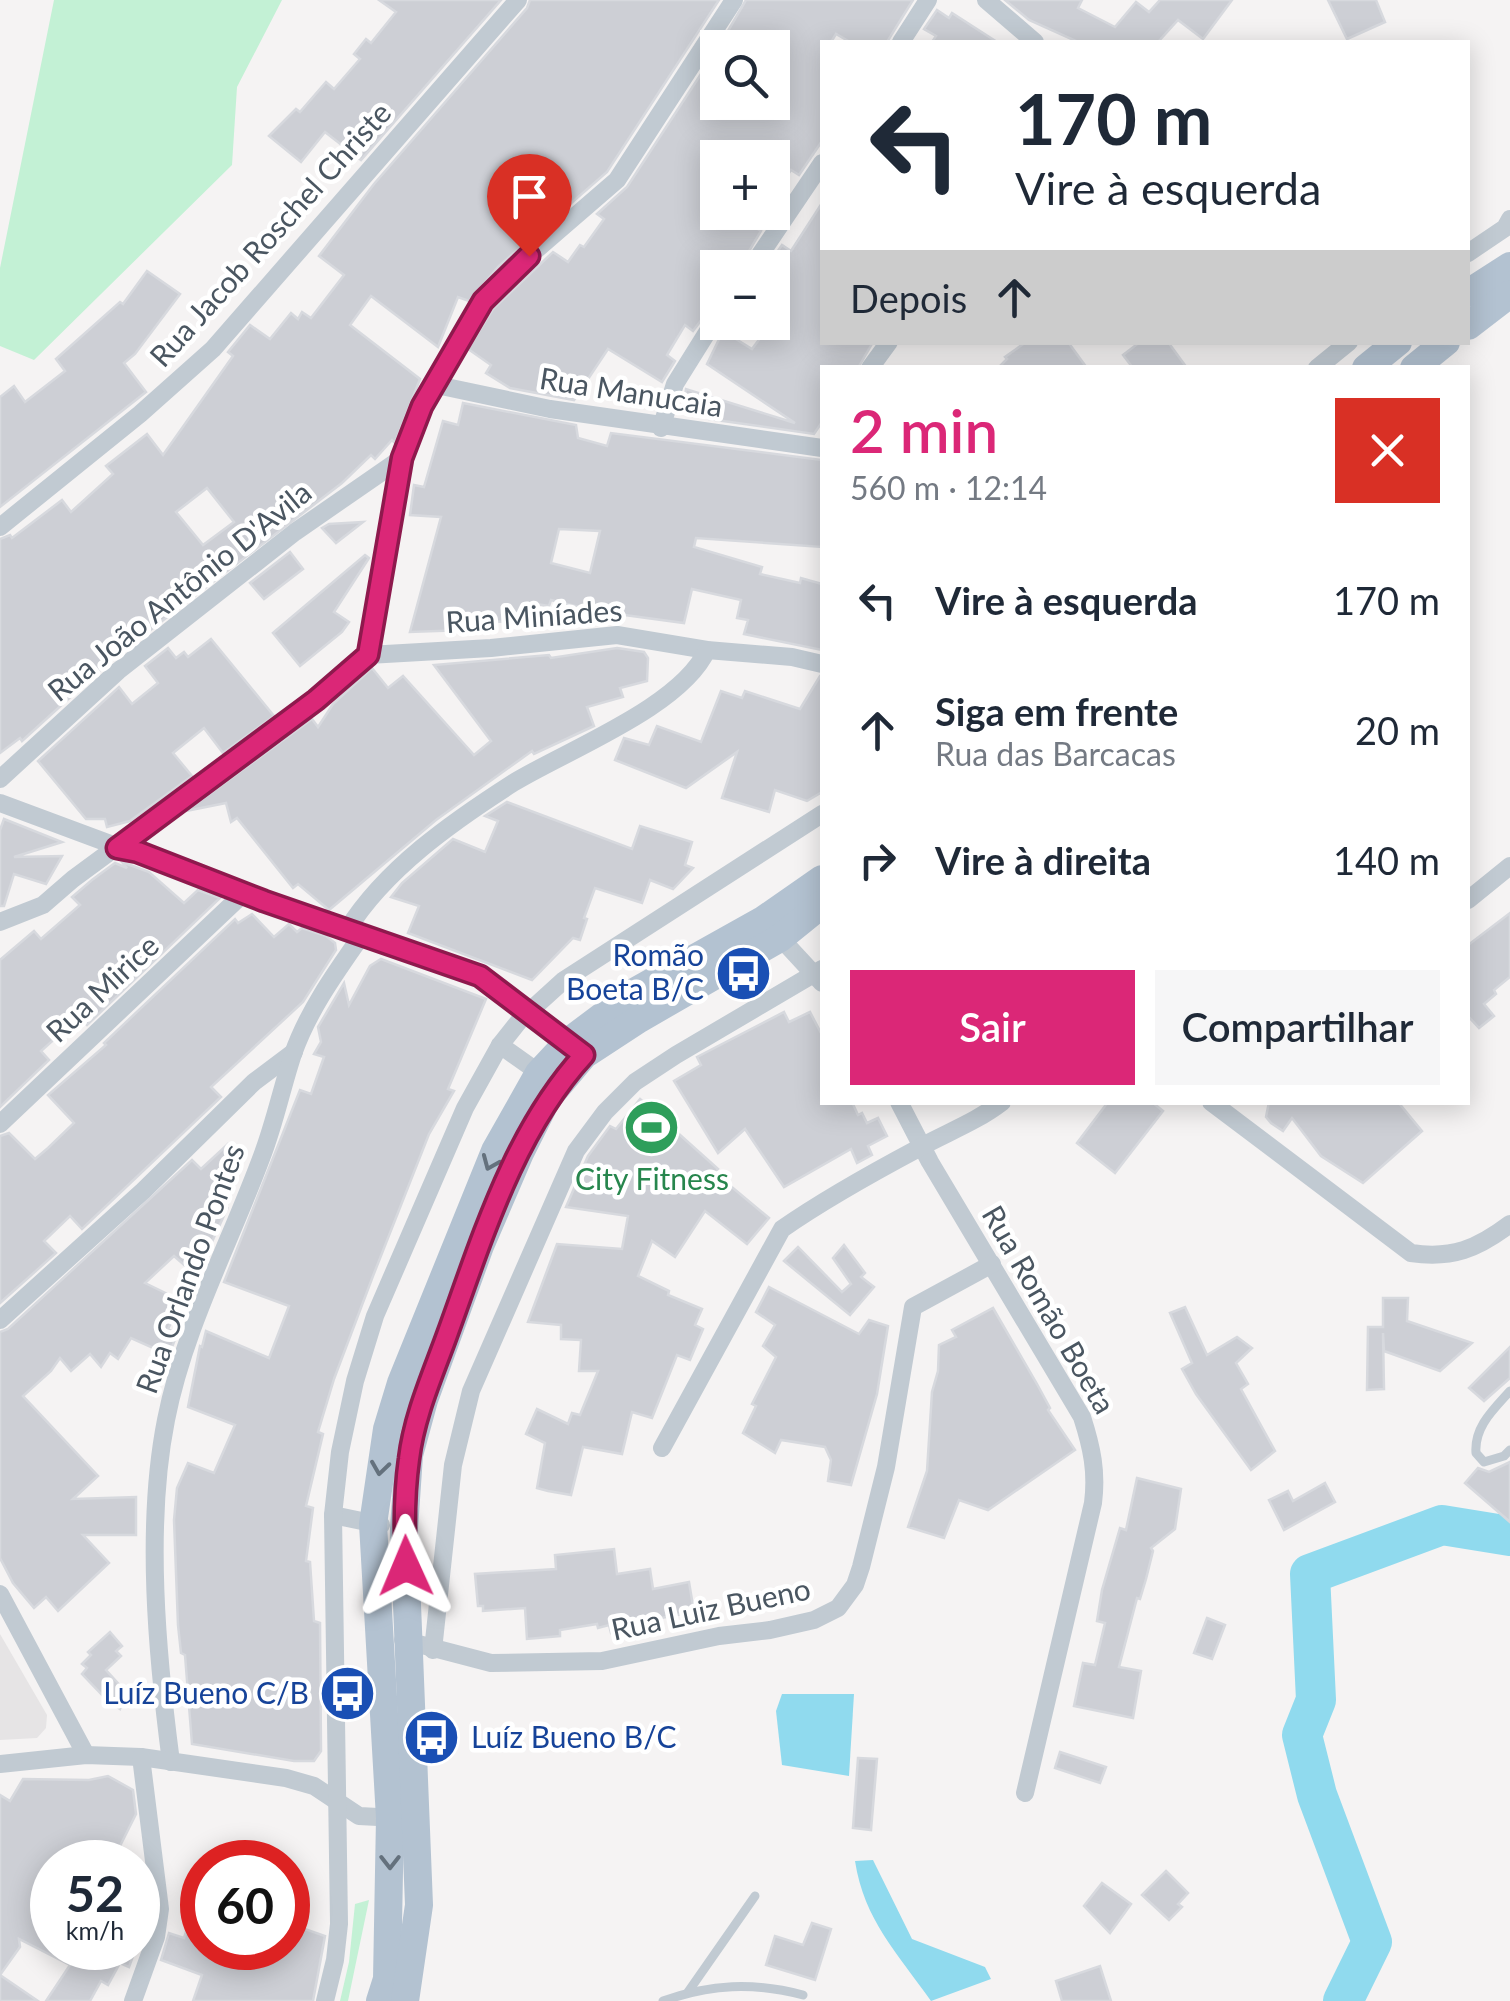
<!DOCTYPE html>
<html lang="pt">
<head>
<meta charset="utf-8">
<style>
  :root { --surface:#fff; --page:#f6f6f7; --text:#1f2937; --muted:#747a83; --accent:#db2777 }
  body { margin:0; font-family:Lato,sans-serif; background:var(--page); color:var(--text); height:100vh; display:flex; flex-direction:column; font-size:38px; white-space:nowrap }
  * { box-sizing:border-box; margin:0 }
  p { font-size:32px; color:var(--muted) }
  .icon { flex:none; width:55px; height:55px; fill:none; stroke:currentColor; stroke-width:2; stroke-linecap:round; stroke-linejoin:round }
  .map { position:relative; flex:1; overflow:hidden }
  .side { position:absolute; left:820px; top:365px; width:650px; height:740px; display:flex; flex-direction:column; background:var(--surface); border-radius:0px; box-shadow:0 5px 25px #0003 }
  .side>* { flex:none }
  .top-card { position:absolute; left:820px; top:40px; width:650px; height:305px; border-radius:0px; box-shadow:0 5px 25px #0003; background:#fff; color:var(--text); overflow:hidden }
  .controls { position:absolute; left:700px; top:30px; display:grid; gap:20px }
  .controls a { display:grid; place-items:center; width:90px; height:90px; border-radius:0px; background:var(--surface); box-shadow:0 5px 25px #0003; font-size:50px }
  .speed { position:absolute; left:30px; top:1840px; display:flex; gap:20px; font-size:50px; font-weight:700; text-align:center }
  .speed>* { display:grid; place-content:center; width:130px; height:130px; border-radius:50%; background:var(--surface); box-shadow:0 5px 25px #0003; line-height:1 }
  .speed small { font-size:25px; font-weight:400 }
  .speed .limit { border:15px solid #d22; background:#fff; color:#111 }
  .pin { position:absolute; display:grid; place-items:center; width:85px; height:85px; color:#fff; margin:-102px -42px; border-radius:50% 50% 50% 0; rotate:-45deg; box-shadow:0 0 10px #0007 }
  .pin .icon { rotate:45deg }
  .me { position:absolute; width:110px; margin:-55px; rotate:359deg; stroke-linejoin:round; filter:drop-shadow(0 0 8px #0008) }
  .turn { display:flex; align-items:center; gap:35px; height:210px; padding:0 30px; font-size:45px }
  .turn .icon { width:130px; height:130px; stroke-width:2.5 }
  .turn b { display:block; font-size:70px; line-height:85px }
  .then { display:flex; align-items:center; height:95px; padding:0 30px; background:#0003; gap:20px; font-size:38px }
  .round { display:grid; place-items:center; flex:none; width:105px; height:105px; border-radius:0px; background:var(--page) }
  .headline { display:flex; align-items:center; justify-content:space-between; height:170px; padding:0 30px }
  h1 { font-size:60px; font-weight:600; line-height:75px; color:var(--accent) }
  .button { display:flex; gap:20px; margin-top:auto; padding:20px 30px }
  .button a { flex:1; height:115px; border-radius:0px; background:var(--accent); color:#fff; font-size:40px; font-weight:600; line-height:115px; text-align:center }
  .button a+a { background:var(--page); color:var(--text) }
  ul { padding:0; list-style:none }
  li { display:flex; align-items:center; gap:30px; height:130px; padding:0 30px }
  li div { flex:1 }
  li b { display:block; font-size:38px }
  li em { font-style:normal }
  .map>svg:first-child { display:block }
  .education { fill:#e6e4e5 }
  .green { fill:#c3f1d5 }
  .water { fill:#90daee }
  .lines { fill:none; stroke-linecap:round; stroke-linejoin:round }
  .river { stroke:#90daee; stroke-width:40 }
  .building { fill:#cdcfd5; stroke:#d7d9de; stroke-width:2.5; fill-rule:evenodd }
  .service { stroke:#c1cad2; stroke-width:9 }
  .minor { stroke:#c1cad2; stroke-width:18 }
  .primary { stroke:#b3c2d1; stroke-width:28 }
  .oneway { stroke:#64717d }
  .route-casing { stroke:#8e194d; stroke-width:25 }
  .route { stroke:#db2777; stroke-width:18 }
  .labels { text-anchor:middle; stroke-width:9; stroke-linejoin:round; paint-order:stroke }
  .street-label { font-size:30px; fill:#4a5661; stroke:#fff }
  .transit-label { font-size:30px; fill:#164399; stroke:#fff; text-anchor:end }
  .leisure-label { font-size:30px; fill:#27864d; stroke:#fff }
</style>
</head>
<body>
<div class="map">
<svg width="1510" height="2001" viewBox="0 0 1510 2001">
  <rect width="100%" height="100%" fill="#f5f3f3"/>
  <!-- education -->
  <path class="education" d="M0,1634L47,1715L46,1728L37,1738L0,1740Z"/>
  <!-- green -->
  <g class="green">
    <path d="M54,0H282L237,87L232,165L34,360L0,346V268Z"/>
    <path d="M369,1900L348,2001H340L349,1962L355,1904Z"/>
  </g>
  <!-- water -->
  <g class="water">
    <path d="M782,1694H854L849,1776L782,1765L776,1711Z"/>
    <path d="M873,1860L912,1939L985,1967L991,1979L931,2001C898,1954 864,1920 855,1861Z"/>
  </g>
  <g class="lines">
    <!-- river -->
    <path class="river" d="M1343,2001L1372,1942L1317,1795L1302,1735L1316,1700L1310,1574L1442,1525L1510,1536"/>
  </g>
  <!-- building -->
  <g class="building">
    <path d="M379,0H501L361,160L325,132L301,162L269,136L296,109L300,112L326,82L334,89L360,59L354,54L366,39L371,43L396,12Z"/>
    <path d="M530,0H719L607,172L499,266L469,301L458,297L438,347L371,296L350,325L420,379L395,443L392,440L375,459L371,455L342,483L110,661L22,741L20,738L0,753V539L10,535L12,538L62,500L71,512L113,474L106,466L147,434L163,455L233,356L228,352L250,325L270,339L291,313L298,319L302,312L311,318L344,275L319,256L374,184L527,8ZM207,488L234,522L203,545L176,512Z"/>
    <path d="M746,0H913L887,42H850L836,34L831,42H822V141L799,175L791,170L772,197V158H718V212H762L753,226L761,231L739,268H718V298L693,331L685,325L667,355L675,361L662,382L608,349L574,400L510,388L486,373L491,365L468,349L493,309L553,252L568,262L580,245L584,247L604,219L597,214L627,187L718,48V102H772V48H718Z"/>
    <path d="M1005,0H1082L1078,8L1115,27L1136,2L1149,12L1160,0H1232L1203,39L1178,20L1158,42H1078L1029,20Z"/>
    <path d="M1328,0H1376L1385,22L1347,39Z"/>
    <path d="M937,10L949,18L952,13L997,42H932L936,36L924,29Z"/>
    <path d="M822,203V342H873L858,368H822V422L814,434L709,419L685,395L686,389L795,423L707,364L723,331L752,349L772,322L782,307L772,301V268L768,265L782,245L791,251Z"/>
    <path d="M147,271L180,294L135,354L124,363L146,392L0,507V397L14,386L25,402L65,371L56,359L120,302L123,304Z"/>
    <path d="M1026,342H1068L1087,368H998L1007,359L1005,357Z"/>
    <path d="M1140,342H1168L1187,368H1133L1123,355Z"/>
    <path d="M463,403L576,425L578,438L607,446L611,433L822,460V547L696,538L694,547L762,567L760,574L800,583L801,578L822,584V650L744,634L748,620L737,618L741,600L692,589L684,623L595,611L551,600L549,606L529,603L522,620L495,622L493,629L410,632L441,517L410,515L414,485L424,487L443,421L458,425ZM559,529L600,531L590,573L551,563Z"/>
    <path d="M363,522L336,543L322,528L329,524Z"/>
    <path d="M290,552L303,569L264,599L250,583Z"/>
    <path d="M365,555L369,558L334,612L349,622L342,632L300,666L273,633Z"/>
    <path d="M211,639L274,716L223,753L204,728L173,753L192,776L130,821L107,827L105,819H86L38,761L119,687L132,704L158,683L145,666L168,648L176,658L184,652L188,657Z"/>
    <path d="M617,648L644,652L648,658L647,681L620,688L623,697L587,707L594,726L534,754L532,751L436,820L329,910L298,884L293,888L237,818L231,822L226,803L186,811L312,719L318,727L333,704L372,668L388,688L403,676L474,755L491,741L434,665L549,655L551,658Z"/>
    <path d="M820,676H822V792L807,801L775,790L769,812L722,798L737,752L686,788L615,760L624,738L649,745L657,726L701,742L721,691L742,698L745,691L800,709Z"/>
    <path d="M507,802L632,849L640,826L692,842L685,865L693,868L673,889L650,880L642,903L595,888L584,918L587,919L580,940L573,938L532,980L408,933L419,906L391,897L402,883L453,839L485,852L498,821L485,816Z"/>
    <path d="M4,819L62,842L14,857L62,856L46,884L14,874L4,906H0V830Z"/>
    <path d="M122,862L149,872L184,903L198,890L220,898L87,1025L79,1017L41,1051L49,1060L0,1107V960L34,931L41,939L80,905L72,897L92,880L115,863L127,868Z"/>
    <path d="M1510,913V977L1494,990L1496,994L1484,1004L1494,1016L1479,1028L1468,1016V945Z"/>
    <path d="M252,914L274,937L289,924L297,932L302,928L326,936L335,943L336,950L303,1002L211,1087L221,1097L82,1229L70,1216L44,1241L56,1253L0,1303V1136L9,1133L35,1159L48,1148L74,1123L48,1095L106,1045L104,1043L235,919L238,923Z"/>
    <path d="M381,959L486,999L448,1089L454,1091L429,1134L373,1276L334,1379L318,1432L323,1434L306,1506L313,1508L306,1561L310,1562L314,1621L320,1623L321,1751L314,1761H294L192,1744L185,1655L181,1653L178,1625L174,1520L177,1488L188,1463L214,1473L235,1425L188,1407L200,1346L202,1347L206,1331L269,1358L289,1306L224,1282L300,1090L311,1094L324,1057L314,1054L321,1042L318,1027L344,983L349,1005L370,966Z"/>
    <path d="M784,1012L789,1022L810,1012L822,1035V1102H852L858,1115L862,1113L867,1123L878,1118L887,1136L868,1146L872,1155L857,1163L851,1149L784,1187L745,1129L718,1153L674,1081L701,1065L697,1057Z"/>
    <path d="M640,1099L718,1169L715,1173L769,1218L747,1244L705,1211L675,1257L652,1241L638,1276L669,1291L668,1295L702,1309L695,1325L703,1329L690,1360L677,1355L652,1418L632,1412L622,1454L583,1447L571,1495L548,1491L537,1488L545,1443L526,1434L537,1409L568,1424L572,1413L580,1415L598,1371H579L581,1340L561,1339V1325L528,1322L557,1244L622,1249L628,1216L566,1207L588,1156L610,1126L616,1129Z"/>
    <path d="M1108,1102H1152L1163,1111L1115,1173L1077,1143Z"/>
    <path d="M1269,1102H1398L1422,1131L1363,1183L1321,1156L1292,1118L1283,1131L1271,1123L1266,1117Z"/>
    <path d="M228,1144L240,1155L211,1223L228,1207L198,1272L190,1270L174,1256L145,1283L182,1301L168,1329L177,1334L169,1355L131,1338L118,1359L110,1353L101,1367L90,1354L71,1371L60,1358L51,1371L23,1396L98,1476L73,1499L136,1497V1535H83L109,1563L58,1611L46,1597L34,1608L13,1583L0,1558V1332L8,1329L192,1160L201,1169Z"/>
    <path d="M844,1245L865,1273L861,1277L874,1287L850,1315L784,1261L798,1247L842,1292L851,1284L833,1258Z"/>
    <path d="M769,1287L859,1334L869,1320L888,1326L877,1394L851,1485L828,1481L831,1460L825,1447L781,1440L775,1453L743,1433L756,1406L752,1404L776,1357L763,1346L775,1325L756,1312Z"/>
    <path d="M1383,1298H1408L1407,1321L1472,1343L1440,1371L1384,1351L1383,1333L1384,1389L1367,1390L1368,1327H1383Z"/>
    <path d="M1185,1307L1207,1355L1237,1337L1252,1348L1236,1363L1248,1384L1241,1389L1275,1451L1251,1470L1196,1394L1182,1369L1192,1363L1170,1313Z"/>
    <path d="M993,1308L1037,1384L1050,1408L1048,1410L1075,1450L988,1510L959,1500L944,1538L908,1527L927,1471L932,1392L938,1371L939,1345L956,1337L952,1330Z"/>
    <path d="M1510,1347V1378L1484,1401L1469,1388Z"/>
    <path d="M1510,1462V1522L1465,1483L1478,1468L1489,1472Z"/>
    <path d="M1137,1478L1181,1489L1175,1529L1151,1548L1153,1551L1146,1579L1140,1599L1137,1598L1119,1667L1141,1671L1133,1718L1074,1706L1083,1663L1095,1665L1105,1623L1097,1621L1102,1590L1120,1528L1126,1530Z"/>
    <path d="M1325,1483L1335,1502L1284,1530L1269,1500L1288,1491L1293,1501Z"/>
    <path d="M614,1549L617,1574L650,1569L653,1589L689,1582L694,1612L628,1624V1629L611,1633L609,1625L598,1628L597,1624L560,1630V1636L527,1639L525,1608L483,1611V1606H478L475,1574L556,1569L555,1555Z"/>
    <path d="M1207,1618L1225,1625L1212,1659L1194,1653Z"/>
    <path d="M110,1632L122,1646L116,1651L121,1656L106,1670L126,1692L120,1709L106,1699L82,1674L87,1668L82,1664L91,1655L88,1652Z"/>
    <path d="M1060,1752L1106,1767L1100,1783L1055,1768Z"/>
    <path d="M858,1758L877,1759L871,1830L853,1828Z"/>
    <path d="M108,1776L133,1790L136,1814L112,1862H52V1948H136L129,1967L120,1963L108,1985L101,1981L90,2001H46L70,1965L19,1939L20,1947L0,1975L38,2001H0V1795L10,1801L23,1779L89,1780Z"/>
    <path d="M1166,1871L1188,1893L1178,1904L1182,1907L1169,1920L1142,1895Z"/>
    <path d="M1102,1883L1131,1904L1110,1933L1084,1906Z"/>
    <path d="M199,1892H202V1948H288V1923L325,1936L313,2001H193L202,1975L161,1960L169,1933L184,1938Z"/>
    <path d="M812,1923L831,1929L815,1980L766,1965L775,1936L803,1945Z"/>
    <path d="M1100,1966L1111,2001H1062L1056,1981Z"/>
  </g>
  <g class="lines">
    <!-- service -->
    <g class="service">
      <path d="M1510,1391C1493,1410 1474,1427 1476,1453L1484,1462L1504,1456L1510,1450"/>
      <path d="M688,1992L755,1896"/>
      <path d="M663,2001C711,1984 753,1982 803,1995"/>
    </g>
    <!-- minor -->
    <g class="minor">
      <path d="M986,0L1035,42"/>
      <path d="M901,42L928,0"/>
      <path d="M1468,253L1505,228L1510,219"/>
      <path d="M751,268L822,163"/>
      <path d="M870,368L889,342"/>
      <path d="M1317,368L1349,342"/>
      <path d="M432,384L550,409L822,448"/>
      <path d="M661,428L675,384L718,315"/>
      <path d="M0,527L140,414L213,349L518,0"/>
      <path d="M368,655L491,648L617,635L707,650L792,657L822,664"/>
      <path d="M0,779L118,671L295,532L402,458"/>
      <path d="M0,803L264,901L480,976L575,1047"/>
      <path d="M1468,900L1510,866"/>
      <path d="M0,922L43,905L73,879L316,700L368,655L402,458L432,384L483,301L507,275L617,180L734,0"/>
      <path d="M347,930C385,869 452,822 513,783C567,750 681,707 707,650"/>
      <path d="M774,931L822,983"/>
      <path d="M500,1045L545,1077"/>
      <path d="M899,1102L930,1162L1082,1417C1092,1448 1097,1472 1093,1503L1025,1793"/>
      <path d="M1211,1102L1411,1253C1452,1259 1477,1249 1510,1224"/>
      <path d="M0,1124L244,893"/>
      <path d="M0,1320L143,1191L254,1082L294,1052"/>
      <path d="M662,1448L782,1229C825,1199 872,1173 919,1148C948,1132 976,1122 1002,1102"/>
      <path d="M333,1515L381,1525"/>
      <path d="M0,1594L86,1755"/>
      <path d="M403,1640L491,1663L602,1661L719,1636L770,1630L814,1620L838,1608L855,1585L861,1567L886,1467L913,1307L992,1264"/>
      <path d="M433,1650L453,1465L471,1391L576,1151L605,1112L635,1082L676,1055L822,969"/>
      <path d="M171,1762C157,1655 145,1526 166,1420C184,1328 230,1243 262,1156C275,1122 282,1087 293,1054C308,1011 336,972 362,935"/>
      <path d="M0,1764L86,1755L141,1757L286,1778L314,1786L359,1816L397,1818"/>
      <path d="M133,2001L156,1937L160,1909L141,1757"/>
      <path d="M325,2001L335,1960L339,1924L333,1515L340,1452L355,1381L375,1316L465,1108L500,1045L520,1020L564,980L822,814"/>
    </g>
    <!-- primary -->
    <g class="primary">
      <path d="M1468,293L1510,266"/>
      <path d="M1468,326L1510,294"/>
      <path d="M1366,368L1398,342"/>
      <path d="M1414,368L1446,342"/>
      <path d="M380,2001L387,1979L390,1818L373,1524L387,1429L401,1383L495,1151L539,1073L568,1042L636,991L763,920L822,879"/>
      <path d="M405,2001L419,1905L404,1529L409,1455L424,1400L480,1246L520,1153L547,1099L584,1055L639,1019L780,938L822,904"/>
    </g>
  </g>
  <!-- one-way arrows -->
  <defs><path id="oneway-chevron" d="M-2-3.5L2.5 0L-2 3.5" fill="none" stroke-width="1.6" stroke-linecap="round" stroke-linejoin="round" transform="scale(2.5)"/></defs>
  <g class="oneway">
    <use href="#oneway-chevron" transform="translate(490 1163) rotate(113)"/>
    <use href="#oneway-chevron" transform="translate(380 1468) rotate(98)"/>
    <use href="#oneway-chevron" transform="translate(390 1862) rotate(90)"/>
  </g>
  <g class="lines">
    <defs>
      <path id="route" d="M406,1566C404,1530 404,1494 409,1459C414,1416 433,1374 447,1335C482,1239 514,1131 584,1055L480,976L264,901L138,852L117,848L316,700L368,655L402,458L422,406L483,301L529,256"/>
    </defs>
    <!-- route casing -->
    <use href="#route" class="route-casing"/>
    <!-- route -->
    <use href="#route" class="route"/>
  </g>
  <!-- icons -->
  <defs>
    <symbol id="bus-disc" viewBox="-11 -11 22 22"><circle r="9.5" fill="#1a4fb4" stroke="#fff"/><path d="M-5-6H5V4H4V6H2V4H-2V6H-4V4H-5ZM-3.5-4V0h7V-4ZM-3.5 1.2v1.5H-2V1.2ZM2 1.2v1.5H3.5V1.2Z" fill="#fff"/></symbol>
    <symbol id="stadium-disc" viewBox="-11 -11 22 22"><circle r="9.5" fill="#2e9e5b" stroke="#fff"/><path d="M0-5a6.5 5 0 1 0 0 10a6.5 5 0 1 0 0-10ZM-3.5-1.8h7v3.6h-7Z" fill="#fff"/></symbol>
  </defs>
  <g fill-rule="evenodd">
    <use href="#bus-disc" x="712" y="942" width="63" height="63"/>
    <use href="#stadium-disc" x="620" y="1096" width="63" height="63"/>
    <use href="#bus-disc" x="316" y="1662" width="63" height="63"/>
    <use href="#bus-disc" x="400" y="1706" width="63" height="63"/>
  </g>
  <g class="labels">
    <!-- street labels -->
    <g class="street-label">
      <text transform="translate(271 235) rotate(-48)" y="10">Rua Jacob Roschel Christe</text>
      <text transform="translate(631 393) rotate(9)" y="10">Rua Manucaia</text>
      <text transform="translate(180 592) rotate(-39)" y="10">Rua João Antônio D'Avila</text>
      <text transform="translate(534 617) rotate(-4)" y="10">Rua Miníades</text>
      <text transform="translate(103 989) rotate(-43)" y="10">Rua Mirice</text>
      <text transform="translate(191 1269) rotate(-70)" y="10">Rua Orlando Pontes</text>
      <text transform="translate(1048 1310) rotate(60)" y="10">Rua Romão Boeta</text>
      <text transform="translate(711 1610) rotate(-12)" y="10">Rua Luiz Bueno</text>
    </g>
    <!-- transit labels -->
    <g class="transit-label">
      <text x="704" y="966">Romão<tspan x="704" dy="34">Boeta B/C</tspan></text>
      <text x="309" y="1704">Luíz Bueno C/B</text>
      <text x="471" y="1748" text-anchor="start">Luíz Bueno B/C</text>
    </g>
    <!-- leisure labels -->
    <g class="leisure-label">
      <text x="652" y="1190">City Fitness</text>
    </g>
  </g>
</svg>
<div class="controls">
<a><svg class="icon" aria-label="search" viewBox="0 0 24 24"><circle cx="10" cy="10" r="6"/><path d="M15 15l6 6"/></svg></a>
<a>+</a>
<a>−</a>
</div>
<div class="speed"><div>52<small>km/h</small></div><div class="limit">60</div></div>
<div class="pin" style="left:529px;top:256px;background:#d93025"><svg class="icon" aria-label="arrive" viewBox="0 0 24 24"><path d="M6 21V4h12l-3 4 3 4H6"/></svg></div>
<svg class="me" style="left:406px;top:1566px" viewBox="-20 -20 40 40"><path d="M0-17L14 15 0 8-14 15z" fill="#db2777" stroke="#fff" stroke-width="4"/></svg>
<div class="top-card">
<div class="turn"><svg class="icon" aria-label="left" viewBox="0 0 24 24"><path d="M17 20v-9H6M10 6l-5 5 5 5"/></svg><div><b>170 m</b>Vire à esquerda</div></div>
<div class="then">Depois<svg class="icon" aria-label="ahead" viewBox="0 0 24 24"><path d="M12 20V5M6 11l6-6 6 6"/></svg></div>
</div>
<section class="side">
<div class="headline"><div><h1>2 min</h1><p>560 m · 12:14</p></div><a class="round" style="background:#d93025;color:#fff"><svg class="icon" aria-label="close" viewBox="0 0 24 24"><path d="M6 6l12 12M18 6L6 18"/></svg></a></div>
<ul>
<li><svg class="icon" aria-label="left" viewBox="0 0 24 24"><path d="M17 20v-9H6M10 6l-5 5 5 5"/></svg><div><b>Vire à esquerda</b></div><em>170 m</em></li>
<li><svg class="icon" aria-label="ahead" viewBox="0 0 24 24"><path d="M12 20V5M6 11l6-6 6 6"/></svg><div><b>Siga em frente</b><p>Rua das Barcacas</p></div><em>20 m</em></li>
<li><svg class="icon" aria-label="right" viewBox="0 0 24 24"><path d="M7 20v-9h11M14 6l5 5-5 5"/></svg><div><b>Vire à direita</b></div><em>140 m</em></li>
</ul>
<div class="button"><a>Sair</a><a>Compartilhar</a></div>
</section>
</div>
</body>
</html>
